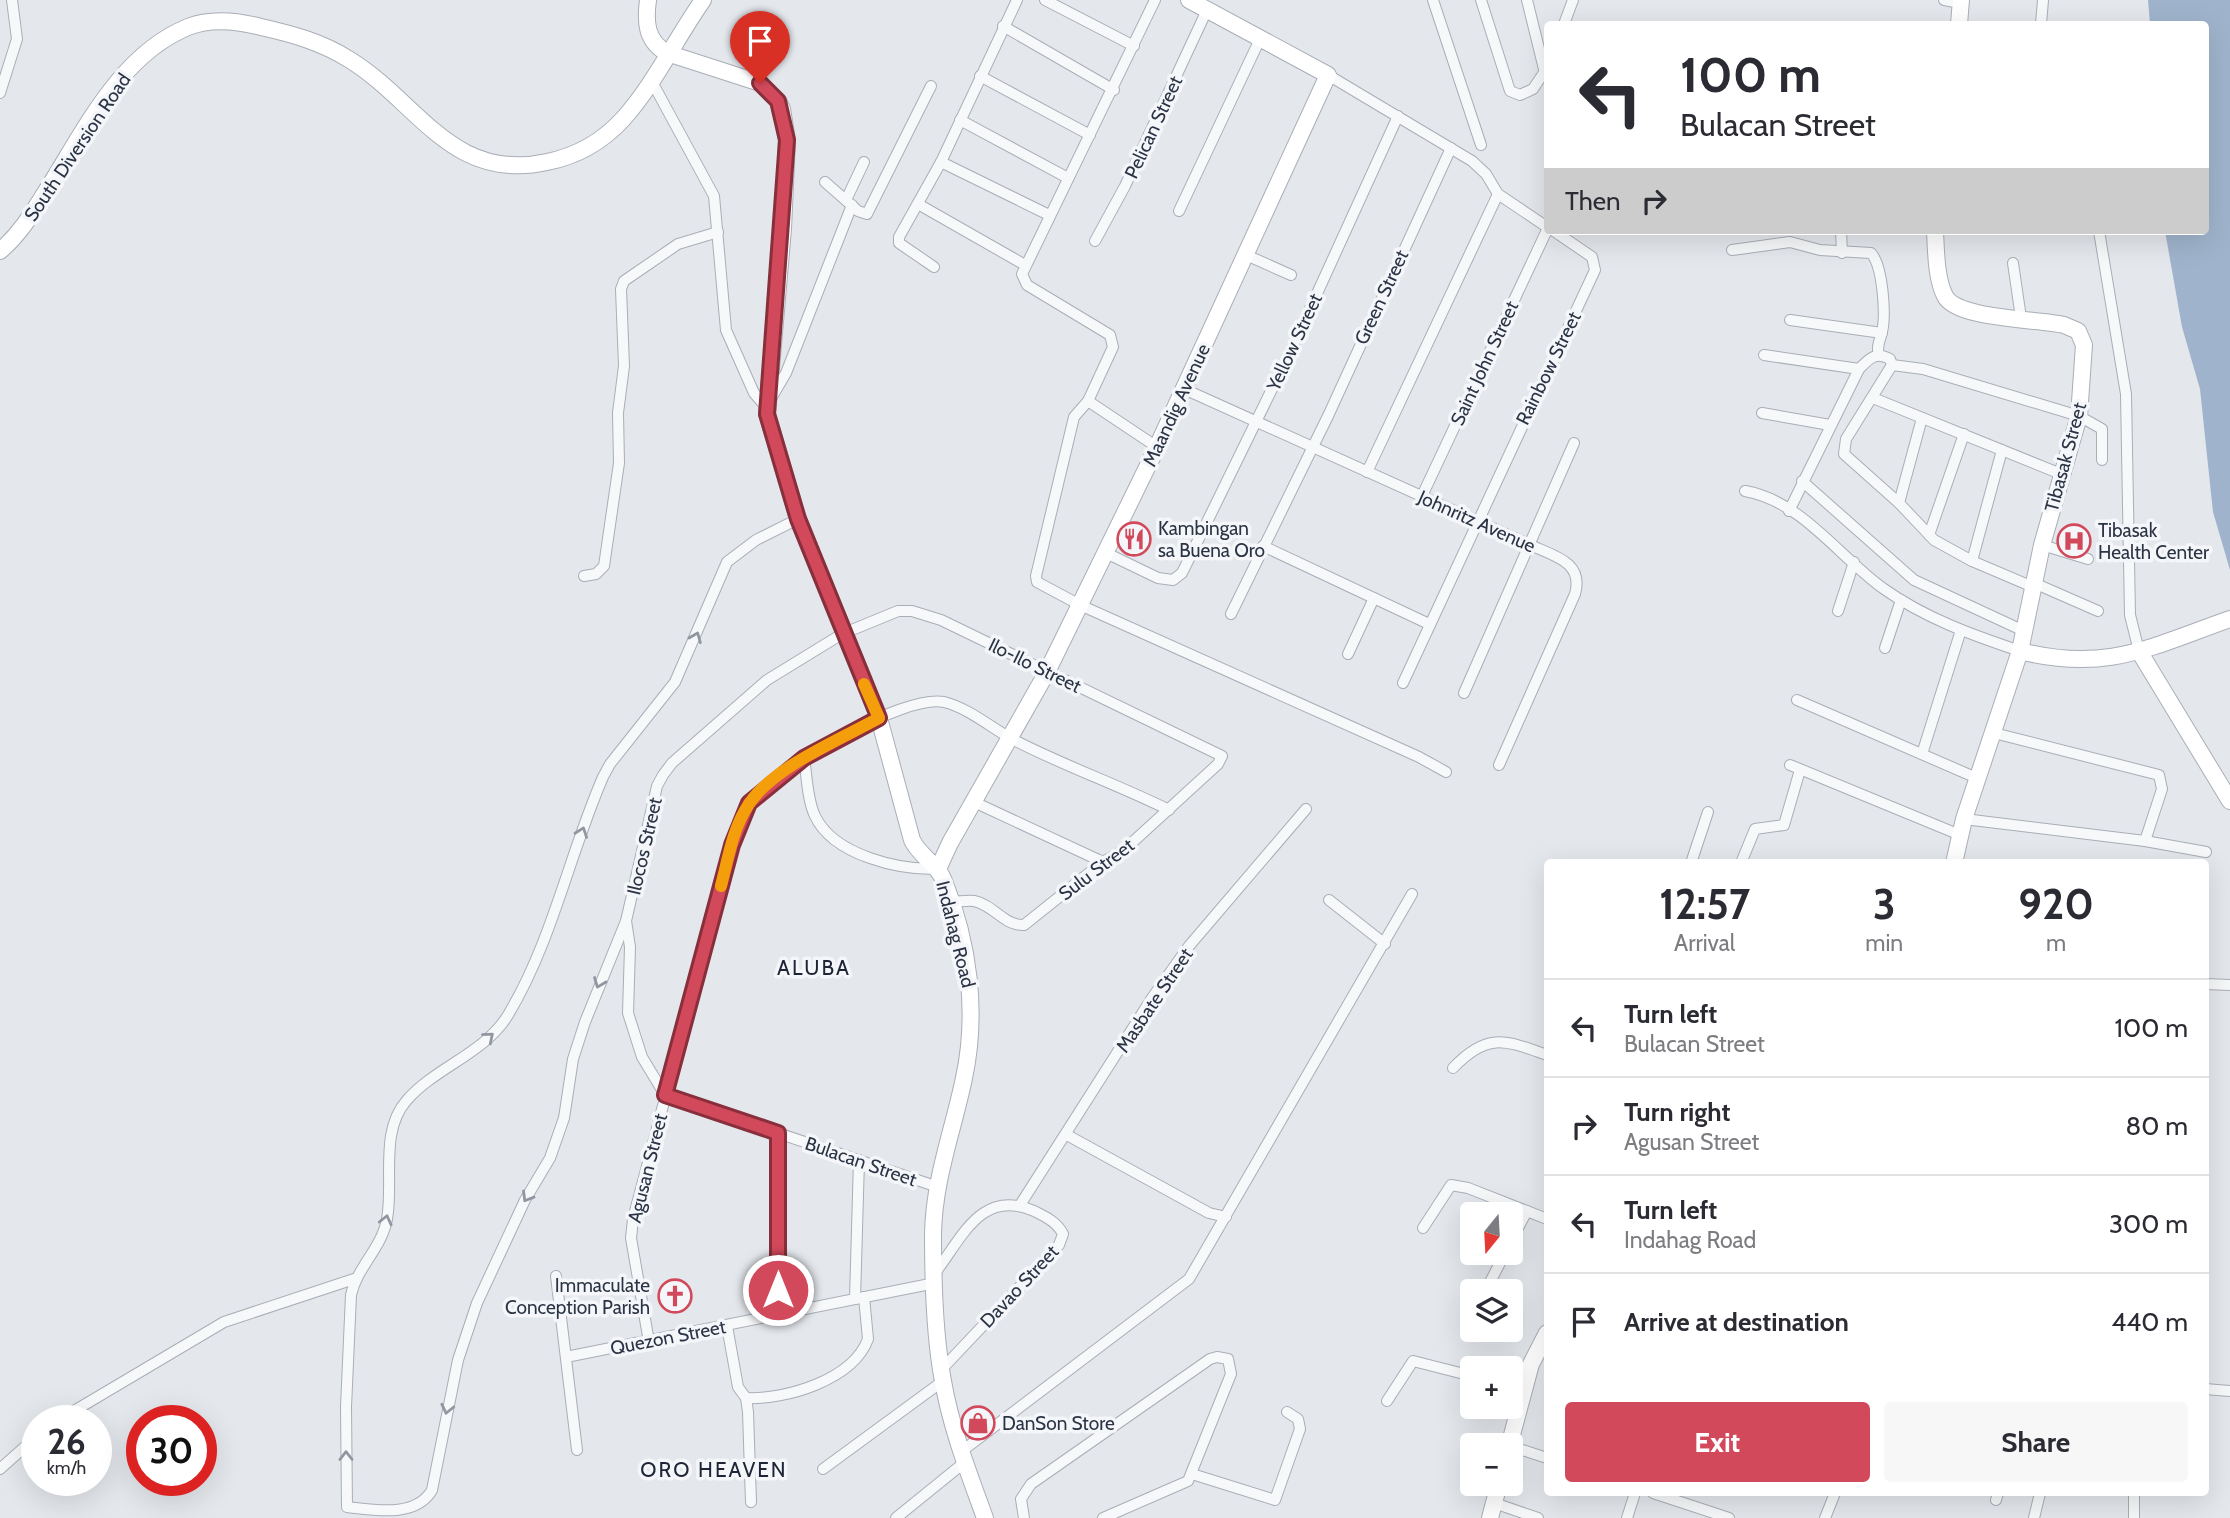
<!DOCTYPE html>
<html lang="en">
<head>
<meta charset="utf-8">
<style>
  :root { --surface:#fff; --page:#f7f7f7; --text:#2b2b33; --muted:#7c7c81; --line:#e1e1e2; --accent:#d1495b }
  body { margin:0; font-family:Cabin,sans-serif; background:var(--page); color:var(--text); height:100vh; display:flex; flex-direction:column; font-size:26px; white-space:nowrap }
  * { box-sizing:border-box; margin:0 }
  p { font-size:23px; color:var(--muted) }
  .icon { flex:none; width:38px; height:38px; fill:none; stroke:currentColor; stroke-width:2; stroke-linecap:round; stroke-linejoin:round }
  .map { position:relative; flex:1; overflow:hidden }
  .panel { position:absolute; left:1544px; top:859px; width:665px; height:637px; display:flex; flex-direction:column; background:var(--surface); border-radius:7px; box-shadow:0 7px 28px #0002 }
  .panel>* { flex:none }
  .hud { position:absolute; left:1544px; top:21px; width:665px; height:214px; border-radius:7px; box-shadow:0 7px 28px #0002; background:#fff; color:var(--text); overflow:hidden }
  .needle { width:46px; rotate:198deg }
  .controls { position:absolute; left:1460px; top:1202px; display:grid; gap:14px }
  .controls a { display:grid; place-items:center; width:63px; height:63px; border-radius:7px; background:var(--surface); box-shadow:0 7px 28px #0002; font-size:35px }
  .speed { position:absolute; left:21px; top:1405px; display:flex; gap:14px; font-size:35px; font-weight:700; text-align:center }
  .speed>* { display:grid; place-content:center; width:91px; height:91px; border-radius:50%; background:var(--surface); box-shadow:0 7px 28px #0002; line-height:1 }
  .speed small { font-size:18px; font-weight:400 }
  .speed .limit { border:10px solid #d22; background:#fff; color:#111 }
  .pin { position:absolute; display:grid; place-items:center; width:60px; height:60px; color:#fff; margin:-72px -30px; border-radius:50% 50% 50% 0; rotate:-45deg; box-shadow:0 0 7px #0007 }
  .pin .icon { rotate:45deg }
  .me { position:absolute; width:77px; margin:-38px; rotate:0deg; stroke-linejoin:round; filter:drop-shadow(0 0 5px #0008) }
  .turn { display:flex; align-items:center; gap:24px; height:147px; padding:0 21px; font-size:32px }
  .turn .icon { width:91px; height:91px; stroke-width:2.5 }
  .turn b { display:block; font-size:49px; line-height:60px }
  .then { display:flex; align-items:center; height:66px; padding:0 21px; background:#0003; gap:14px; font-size:26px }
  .eta { display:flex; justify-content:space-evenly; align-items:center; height:119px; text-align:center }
  .eta b { font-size:42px; font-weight:800; line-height:49px }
  .cta { display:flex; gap:14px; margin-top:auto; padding:14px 21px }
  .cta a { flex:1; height:80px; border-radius:7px; background:var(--accent); color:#fff; font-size:28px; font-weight:800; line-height:80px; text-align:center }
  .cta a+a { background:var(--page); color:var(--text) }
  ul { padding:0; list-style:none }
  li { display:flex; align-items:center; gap:21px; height:98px; padding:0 21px; border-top:2px solid var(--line) }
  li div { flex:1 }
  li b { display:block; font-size:26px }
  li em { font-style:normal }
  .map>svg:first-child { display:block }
  .water { fill:#9fb4cc }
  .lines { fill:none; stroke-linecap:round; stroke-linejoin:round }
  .street-casing { stroke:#a9aeb7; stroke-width:12 }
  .secondary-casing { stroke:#a9aeb7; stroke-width:18 }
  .street { stroke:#f7f8fa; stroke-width:10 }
  .secondary { stroke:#fff; stroke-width:16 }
  .oneway { stroke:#9196a0 }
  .route-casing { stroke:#882f3b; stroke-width:18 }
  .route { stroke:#d1495b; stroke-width:12 }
  .slow { stroke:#f59e0b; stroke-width:12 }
  .labels { text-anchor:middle; stroke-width:7; stroke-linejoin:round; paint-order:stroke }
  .street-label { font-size:19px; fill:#2b3445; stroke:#f4f6f9 }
  .poi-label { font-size:19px; fill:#2b3445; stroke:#f4f6f9; text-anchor:start }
  .neighbourhood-label { font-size:21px; letter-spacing:2px; fill:#1d2536; stroke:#f4f6f9 }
</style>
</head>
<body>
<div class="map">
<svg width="2230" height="1518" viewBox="0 0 2230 1518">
  <rect width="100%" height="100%" fill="#e4e7ec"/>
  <!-- water -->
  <path class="water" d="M2148,0H2230V570L2213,512L2200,389L2182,327L2165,231H2205V24H2150Z"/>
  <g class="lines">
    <defs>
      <g id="street">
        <path d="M1045,0L1134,46"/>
        <path d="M1155,0L1022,274L1027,285L1110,335L1113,347L1088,401L1157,447"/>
        <path d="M1433,0L1481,145"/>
        <path d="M1481,0L1510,91L1520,95L1533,89L1547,68"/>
        <path d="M1527,0L1545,73"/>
        <path d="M1944,0L1961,3"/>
        <path d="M1564,24L1573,0"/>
        <path d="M2041,24L2043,0"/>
        <path d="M1003,26L1114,90"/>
        <path d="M1328,75L1472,161L1486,174L1498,194L1547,227"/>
        <path d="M980,76L1090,135"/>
        <path d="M651,80L714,196L726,330L754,393L766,407L786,373L852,205"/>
        <path d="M0,93L17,39L12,0"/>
        <path d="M960,120L1068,178"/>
        <path d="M941,162L1049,215"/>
        <path d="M825,182L858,211L867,214L931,86"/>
        <path d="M846,200L864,162"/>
        <path d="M918,204L1025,265"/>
        <path d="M1179,211L1260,39"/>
        <path d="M1841,231L1842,253"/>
        <path d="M2099,231L2126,394L2130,615L2139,651"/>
        <path d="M1095,241L1125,186L1207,10"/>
        <path d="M1732,250L1790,242L1820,250L1871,253C1883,266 1886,315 1882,332C1880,341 1876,346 1879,355"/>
        <path d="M1246,255L1291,275"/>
        <path d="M2013,263L2021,318"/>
        <path d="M934,267L899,243V237L941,162L1017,0"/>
        <path d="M1790,320L1882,333"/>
        <path d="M1764,355L1859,369C1869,359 1875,351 1890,359L1892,365L1923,369L2079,416L2102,429V460"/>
        <path d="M1892,365L1846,439L1844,454L1899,503L1934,540L1972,561L2033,587"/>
        <path d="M1184,389L1530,545C1554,556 1584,562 1575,594L1499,765"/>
        <path d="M1873,398L2061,474"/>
        <path d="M1088,401L1074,417L1036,576L1037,582L1080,605L1419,757L1446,772"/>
        <path d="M1762,413L1830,425"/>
        <path d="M1367,472L1498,194"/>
        <path d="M1802,481L1914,580L2024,631"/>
        <path d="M1745,491C1802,501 1839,557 1884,589C1925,618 1972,635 2020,651"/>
        <path d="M1422,496L1547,230"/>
        <path d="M1899,503L1922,418"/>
        <path d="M1789,511L1859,369"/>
        <path d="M1929,535L1964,434"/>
        <path d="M2042,545L2088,559"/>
        <path d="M1263,546L1429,624"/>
        <path d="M1104,552L1158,578L1173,580L1182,573L1294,344L1398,116"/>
        <path d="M1972,561L2002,450"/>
        <path d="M584,576L596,574L604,566L619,463L618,413L624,366L621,289L624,281L678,244L718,232"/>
        <path d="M2034,583L2098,611"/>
        <path d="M1838,611L1854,562"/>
        <path d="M1231,614L1328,416L1451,148"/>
        <path d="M1885,648L1901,600"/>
        <path d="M1348,654L1374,598"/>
        <path d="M1403,683L1595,270L1592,257L1554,231"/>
        <path d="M1464,693L1574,443"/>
        <path d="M1797,700L1979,779"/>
        <path d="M1994,733L2159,775L2162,789L2145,841"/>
        <path d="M1922,754L1961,630"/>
        <path d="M804,758C807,776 807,799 815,816C834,856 900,870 938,869"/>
        <path d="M1790,765L1960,835"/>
        <path d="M974,802L1103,862"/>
        <path d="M1964,819L2145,841L2206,852"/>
        <path d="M1691,863L1708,812"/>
        <path d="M1741,863L1755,829L1784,825L1800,770"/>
        <path d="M1329,900L1385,944"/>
        <path d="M626,921L585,1022L573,1059L564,1118L550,1158L525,1200L477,1303L458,1360L432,1490C416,1518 375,1510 347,1507L346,1407L351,1295C357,1267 382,1248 387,1219C394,1182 379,1131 407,1100C436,1067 485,1053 508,1015C552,942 569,855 603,777L610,764L675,682L727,562L756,540L798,519"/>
        <path d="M2205,984L2230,985"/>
        <path d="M1453,1068C1487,1032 1505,1040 1547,1055"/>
        <path d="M1067,1135L1209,1213L1226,1217"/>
        <path d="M938,1187L665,1095L642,1057L628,1013L630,947L626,921L657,786L663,775L672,763L767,680L842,634L898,611H912L941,620L1222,756L1218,764L1124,850L1103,862L1024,925C1004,926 994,905 974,901C967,900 959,902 951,902"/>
        <path d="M1020,1205L1152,998L1189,946L1306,809"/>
        <path d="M1423,1228L1451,1185L1468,1188L1547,1219"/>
        <path d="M1510,1243L1527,1211"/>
        <path d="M935,1273C962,1238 981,1188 1034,1211C1046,1217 1057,1222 1063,1234L1059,1245L941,1370"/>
        <path d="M556,1276L577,1450"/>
        <path d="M1485,1292L1505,1253"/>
        <path d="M855,1299L859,1160"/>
        <path d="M778,1316V1133"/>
        <path d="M727,1326L738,1387L746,1398L748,1412L751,1502"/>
        <path d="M649,1342L631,1238L633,1219L732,845C736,831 741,814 750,802C777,768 903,694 944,702C968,708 989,726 1010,738C1061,765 1117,784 1169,810"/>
        <path d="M566,1357L935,1283"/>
        <path d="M2205,1389L2230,1391"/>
        <path d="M746,1398C785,1400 853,1380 868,1339L864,1297"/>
        <path d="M1387,1401L1413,1361L1472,1376"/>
        <path d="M57,1421L224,1322L354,1279"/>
        <path d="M1510,1446L1547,1458"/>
        <path d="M962,1451L1189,1279L1412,894"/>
        <path d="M0,1469L37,1436"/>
        <path d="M823,1469L943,1381"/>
        <path d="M1192,1474L1275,1500L1300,1429L1298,1419L1287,1412"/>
        <path d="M1653,1493L1729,1518"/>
        <path d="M1996,1500L1998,1493"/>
        <path d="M1494,1503L1538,1518"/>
        <path d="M896,1518L965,1462"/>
        <path d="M1024,1518L1021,1499L1031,1484L1210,1359L1217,1357L1228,1359L1231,1374L1188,1481L1103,1518"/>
        <path d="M1627,1518L1635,1493"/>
        <path d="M1825,1518L1835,1493"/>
        <path d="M2034,1518L2040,1493"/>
        <path d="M2134,1518V1493"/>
      </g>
      <g id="secondary">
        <path d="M648,0C645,22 646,41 667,53L760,83L778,101L782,109L787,140L783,229L767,414L798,519L879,718L912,840C920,857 938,864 944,881C969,943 978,1013 964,1078C953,1131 934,1179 933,1234C933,1281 934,1335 943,1381C951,1428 969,1474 985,1518"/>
        <path d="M1959,24L1961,0"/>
        <path d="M1935,231C1936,250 1936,279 1945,296C1956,319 2037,319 2064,325L2078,331L2084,345L2079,416L2042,545L2020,651L1964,819L1954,863"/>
        <path d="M0,251C19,235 32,214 45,193C83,134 119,55 188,27C211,18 238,21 261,27C292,34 322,42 350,60C418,102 452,183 547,162C577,156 602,142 623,119C653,86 677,37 703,0"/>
        <path d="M2020,651C2106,673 2150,647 2230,619"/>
        <path d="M2139,651L2230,801"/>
        <path d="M938,869L950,843L1047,672L1157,447L1328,75L1189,0"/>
        <path d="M1509,1446L1531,1364L1547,1333"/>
        <path d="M1490,1518L1499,1484"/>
      </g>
    </defs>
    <!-- street casing -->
    <use href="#street" class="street-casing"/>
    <!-- secondary casing -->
    <use href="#secondary" class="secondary-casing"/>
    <!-- street -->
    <use href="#street" class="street"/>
    <!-- secondary -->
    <use href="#secondary" class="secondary"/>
  </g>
  <!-- one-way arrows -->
  <defs><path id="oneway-chevron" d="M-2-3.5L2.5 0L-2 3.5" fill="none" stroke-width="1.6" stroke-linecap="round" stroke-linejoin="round" transform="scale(1.75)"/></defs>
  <g class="oneway">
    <use href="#oneway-chevron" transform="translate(696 637) rotate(-68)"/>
    <use href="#oneway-chevron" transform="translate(582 832) rotate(-70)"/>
    <use href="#oneway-chevron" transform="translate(599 983) rotate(111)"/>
    <use href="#oneway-chevron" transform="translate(489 1037) rotate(-40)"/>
    <use href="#oneway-chevron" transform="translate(527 1197) rotate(121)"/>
    <use href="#oneway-chevron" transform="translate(386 1220) rotate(-77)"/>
    <use href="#oneway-chevron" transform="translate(447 1409) rotate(103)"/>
    <use href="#oneway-chevron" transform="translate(346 1456) rotate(-90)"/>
  </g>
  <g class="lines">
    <defs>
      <path id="route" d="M760,83L778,101L787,140L767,414L798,519L879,718L804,758L749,803L732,845L665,1095L778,1133V1290"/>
    </defs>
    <!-- route casing -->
    <use href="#route" class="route-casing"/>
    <!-- route -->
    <use href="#route" class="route"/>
    <!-- slow -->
    <path class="slow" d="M721,886C728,859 733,827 749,804C773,767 841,739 879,718L864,684"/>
  </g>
  <!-- icons -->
  <defs>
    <symbol id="restaurant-ring" viewBox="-11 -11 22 22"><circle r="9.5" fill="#f4f6f9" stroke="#d1495b" stroke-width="1.5"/><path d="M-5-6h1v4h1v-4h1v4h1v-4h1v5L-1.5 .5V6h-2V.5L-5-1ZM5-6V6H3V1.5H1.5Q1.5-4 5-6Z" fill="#d1495b"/></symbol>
    <symbol id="hospital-ring" viewBox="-11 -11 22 22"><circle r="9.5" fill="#f4f6f9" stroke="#d1495b" stroke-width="1.5"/><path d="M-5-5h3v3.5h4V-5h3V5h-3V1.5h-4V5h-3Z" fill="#d1495b"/></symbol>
    <symbol id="church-ring" viewBox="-11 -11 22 22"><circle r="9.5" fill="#f4f6f9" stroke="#d1495b" stroke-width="1.5"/><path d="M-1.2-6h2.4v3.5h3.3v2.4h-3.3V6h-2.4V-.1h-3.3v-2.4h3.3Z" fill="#d1495b"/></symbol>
    <symbol id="shop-ring" viewBox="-11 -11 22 22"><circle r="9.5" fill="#f4f6f9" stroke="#d1495b" stroke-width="1.5"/><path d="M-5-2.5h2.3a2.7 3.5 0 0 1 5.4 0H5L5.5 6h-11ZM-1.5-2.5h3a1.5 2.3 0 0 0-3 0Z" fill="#d1495b"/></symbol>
  </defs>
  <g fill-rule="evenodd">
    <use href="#restaurant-ring" x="1115" y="520" width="38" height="38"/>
    <use href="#hospital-ring" x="2055" y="522" width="38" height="38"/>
    <use href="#church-ring" x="656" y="1277" width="38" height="38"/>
    <use href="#shop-ring" x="959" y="1404" width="38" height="38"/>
  </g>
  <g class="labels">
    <!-- street labels -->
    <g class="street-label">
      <text transform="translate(1153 127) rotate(-65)" y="7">Pelican Street</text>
      <text transform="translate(77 147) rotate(-56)" y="7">South Diversion Road</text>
      <text transform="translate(1381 297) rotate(-65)" y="7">Green Street</text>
      <text transform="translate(1294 342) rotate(-65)" y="7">Yellow Street</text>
      <text transform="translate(1484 363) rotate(-65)" y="7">Saint John Street</text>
      <text transform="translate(1548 368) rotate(-64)" y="7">Rainbow Street</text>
      <text transform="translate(1176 405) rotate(-65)" y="7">Maandig Avenue</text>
      <text transform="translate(2065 457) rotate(-75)" y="7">Tibasak Street</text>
      <text transform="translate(1477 521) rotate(24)" y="7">Johnritz Avenue</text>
      <text transform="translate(1035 665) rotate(26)" y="7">Ilo-Ilo Street</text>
      <text transform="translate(644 846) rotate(-77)" y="7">Ilocos Street</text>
      <text transform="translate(1096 869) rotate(-37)" y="7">Sulu Street</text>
      <text transform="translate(956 934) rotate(76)" y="7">Indahag Road</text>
      <text transform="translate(1154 1000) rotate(-56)" y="7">Masbate Street</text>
      <text transform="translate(861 1161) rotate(19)" y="7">Bulacan Street</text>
      <text transform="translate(647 1168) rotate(-76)" y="7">Agusan Street</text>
      <text transform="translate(1019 1286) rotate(-47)" y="7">Davao Street</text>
      <text transform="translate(668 1337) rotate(-11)" y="7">Quezon Street</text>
    </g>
    <!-- poi labels -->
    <g class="poi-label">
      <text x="1158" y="535">Kambingan<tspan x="1158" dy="22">sa Buena Oro</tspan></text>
      <text x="2098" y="537">Tibasak<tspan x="2098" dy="22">Health Center</tspan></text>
      <text x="650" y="1292" text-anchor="end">Immaculate<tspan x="650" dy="22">Conception Parish</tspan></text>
      <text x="1002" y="1430">DanSon Store</text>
    </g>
    <!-- neighbourhood labels -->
    <g class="neighbourhood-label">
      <text x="814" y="975">ALUBA</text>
      <text x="714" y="1477">ORO HEAVEN</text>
    </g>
  </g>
</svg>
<div class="controls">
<a><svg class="needle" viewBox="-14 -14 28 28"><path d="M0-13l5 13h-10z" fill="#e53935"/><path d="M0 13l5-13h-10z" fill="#7c7c81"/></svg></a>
<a><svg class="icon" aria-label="layers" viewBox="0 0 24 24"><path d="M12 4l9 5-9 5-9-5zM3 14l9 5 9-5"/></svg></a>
<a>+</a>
<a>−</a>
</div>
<div class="speed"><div>26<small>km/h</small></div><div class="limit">30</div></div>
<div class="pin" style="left:760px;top:83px;background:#d93025"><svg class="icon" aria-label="arrive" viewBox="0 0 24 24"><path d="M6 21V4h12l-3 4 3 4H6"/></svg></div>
<svg class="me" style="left:778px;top:1290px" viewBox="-20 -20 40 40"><circle r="17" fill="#d1495b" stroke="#fff" stroke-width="3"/><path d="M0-11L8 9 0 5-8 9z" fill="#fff"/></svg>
<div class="hud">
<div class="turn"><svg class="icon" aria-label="left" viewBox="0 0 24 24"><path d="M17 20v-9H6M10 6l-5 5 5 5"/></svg><div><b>100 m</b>Bulacan Street</div></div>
<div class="then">Then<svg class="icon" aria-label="right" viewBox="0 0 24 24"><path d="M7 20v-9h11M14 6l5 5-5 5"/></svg></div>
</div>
<section class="panel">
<div class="eta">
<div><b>12:57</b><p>Arrival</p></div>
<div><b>3</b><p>min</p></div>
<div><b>920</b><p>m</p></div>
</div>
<ul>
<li><svg class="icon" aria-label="left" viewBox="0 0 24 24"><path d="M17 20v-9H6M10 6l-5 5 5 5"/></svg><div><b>Turn left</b><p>Bulacan Street</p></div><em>100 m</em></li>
<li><svg class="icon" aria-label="right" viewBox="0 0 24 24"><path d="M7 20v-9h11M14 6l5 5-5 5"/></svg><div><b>Turn right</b><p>Agusan Street</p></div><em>80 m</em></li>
<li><svg class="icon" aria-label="left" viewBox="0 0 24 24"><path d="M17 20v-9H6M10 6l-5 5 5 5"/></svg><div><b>Turn left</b><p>Indahag Road</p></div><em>300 m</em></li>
<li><svg class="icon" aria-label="arrive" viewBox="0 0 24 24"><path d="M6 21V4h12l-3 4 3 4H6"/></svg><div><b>Arrive at destination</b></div><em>440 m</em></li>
</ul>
<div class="cta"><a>Exit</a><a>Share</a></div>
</section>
</div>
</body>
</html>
